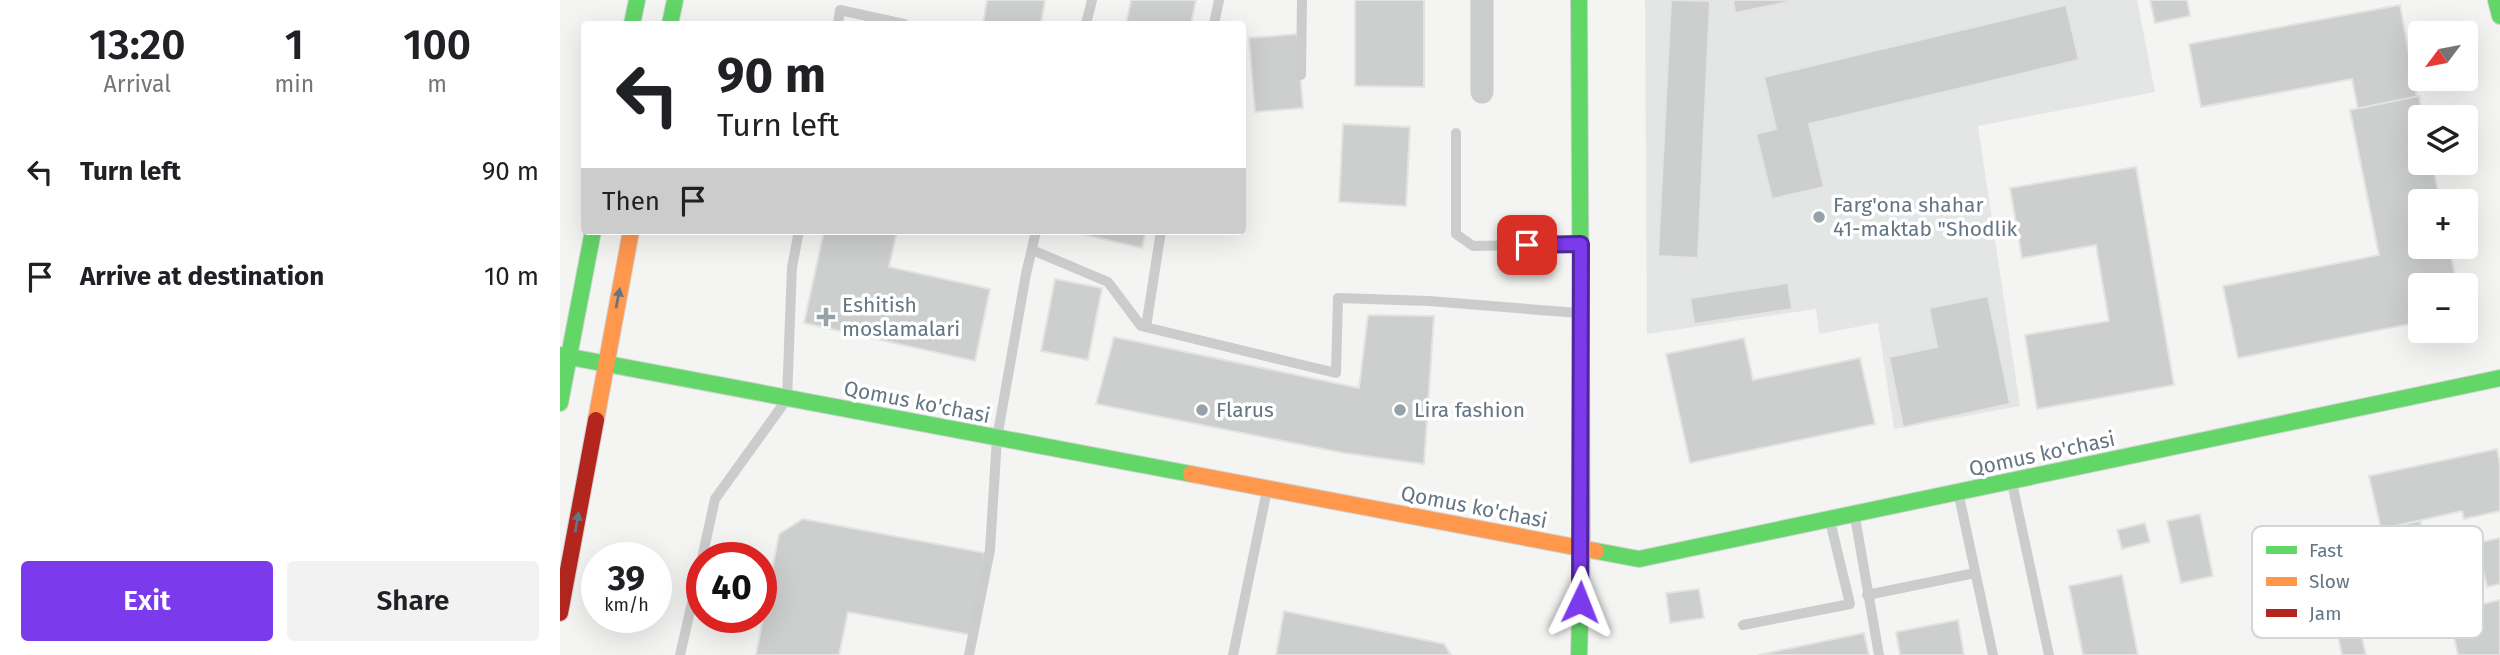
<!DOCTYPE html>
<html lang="en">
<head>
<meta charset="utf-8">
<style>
  :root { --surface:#fff; --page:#f2f2f2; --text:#202124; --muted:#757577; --accent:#7c3aed }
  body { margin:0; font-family:"Fira Sans",sans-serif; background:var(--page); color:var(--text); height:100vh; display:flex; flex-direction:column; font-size:26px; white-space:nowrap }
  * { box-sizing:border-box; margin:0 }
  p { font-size:23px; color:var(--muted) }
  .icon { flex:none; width:38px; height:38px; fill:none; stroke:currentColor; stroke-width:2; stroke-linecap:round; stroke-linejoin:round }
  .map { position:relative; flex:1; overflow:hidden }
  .details { display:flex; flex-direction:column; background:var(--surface); width:560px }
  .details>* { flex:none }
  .hud { position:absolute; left:21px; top:21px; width:665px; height:214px; border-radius:7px; box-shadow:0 7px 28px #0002; background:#fff; color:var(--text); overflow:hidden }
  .needle { width:46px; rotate:238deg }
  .fabs { position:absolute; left:1848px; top:21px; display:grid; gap:14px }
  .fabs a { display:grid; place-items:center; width:70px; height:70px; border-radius:7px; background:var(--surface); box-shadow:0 7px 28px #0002; font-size:35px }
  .speed { position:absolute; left:21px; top:542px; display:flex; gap:14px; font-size:35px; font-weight:700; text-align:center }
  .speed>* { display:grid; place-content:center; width:91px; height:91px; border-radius:50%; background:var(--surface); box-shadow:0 7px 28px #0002; line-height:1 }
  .speed small { font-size:18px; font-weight:400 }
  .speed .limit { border:10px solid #d22; background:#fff; color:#111 }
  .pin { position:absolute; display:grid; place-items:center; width:60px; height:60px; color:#fff; margin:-30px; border-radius:14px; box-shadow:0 4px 10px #0006 }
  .me { position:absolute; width:77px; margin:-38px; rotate:2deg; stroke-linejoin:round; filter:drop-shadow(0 0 5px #0008) }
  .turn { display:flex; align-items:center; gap:24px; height:147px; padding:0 21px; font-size:32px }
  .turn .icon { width:91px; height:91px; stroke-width:2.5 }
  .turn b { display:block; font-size:49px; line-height:60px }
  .then { display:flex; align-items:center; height:66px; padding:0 21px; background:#0003; gap:14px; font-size:26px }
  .eta { display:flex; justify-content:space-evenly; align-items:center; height:119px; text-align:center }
  .eta b { font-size:42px; font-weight:600; line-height:49px }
  .action { display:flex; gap:14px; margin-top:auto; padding:14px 21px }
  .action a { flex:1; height:80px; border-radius:7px; background:var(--accent); color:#fff; font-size:28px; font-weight:600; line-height:80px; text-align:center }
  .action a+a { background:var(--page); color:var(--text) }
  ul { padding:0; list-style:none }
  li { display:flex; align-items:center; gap:21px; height:105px; padding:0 21px }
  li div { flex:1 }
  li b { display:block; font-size:26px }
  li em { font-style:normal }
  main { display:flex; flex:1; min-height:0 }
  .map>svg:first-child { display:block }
  .built { fill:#e4e6e5 }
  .building { fill:#cdcfce; stroke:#e3e3e2; stroke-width:2 }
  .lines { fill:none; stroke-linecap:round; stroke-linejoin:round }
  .fast-casing { stroke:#d0d2d2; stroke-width:18 }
  .slow-casing { stroke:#d0d2d2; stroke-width:18 }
  .jam-casing { stroke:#d0d2d2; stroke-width:18 }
  .lane { stroke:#cbcdcd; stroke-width:10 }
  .street { stroke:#cbcdcd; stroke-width:23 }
  .fast { stroke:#63d668; stroke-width:16 }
  .slow { stroke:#ff974d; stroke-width:16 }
  .jam { stroke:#b3261e; stroke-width:16 }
  .oneway { fill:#647583 }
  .route-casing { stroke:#51269a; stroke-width:18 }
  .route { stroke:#7c3aed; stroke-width:12 }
  .poi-dot { fill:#96a1aa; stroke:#fff; stroke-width:2.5 }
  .labels { text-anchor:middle; stroke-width:7; stroke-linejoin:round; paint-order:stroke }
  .poi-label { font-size:21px; fill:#647583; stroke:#fff; text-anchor:start }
  .street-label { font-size:21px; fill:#647583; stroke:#fff }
  .key { fill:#fff; stroke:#d0d6da; stroke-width:2 }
  .key-label { font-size:19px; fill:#647583 }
</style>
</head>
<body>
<main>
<section class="details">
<div class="eta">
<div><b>13:20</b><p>Arrival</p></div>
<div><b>1</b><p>min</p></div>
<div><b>100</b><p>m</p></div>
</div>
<ul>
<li><svg class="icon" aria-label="left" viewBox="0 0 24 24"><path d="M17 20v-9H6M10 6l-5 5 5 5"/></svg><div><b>Turn left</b></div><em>90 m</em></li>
<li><svg class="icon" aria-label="arrive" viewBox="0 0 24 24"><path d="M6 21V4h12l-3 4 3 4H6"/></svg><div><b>Arrive at destination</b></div><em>10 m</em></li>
</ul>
<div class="action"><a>Exit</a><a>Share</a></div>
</section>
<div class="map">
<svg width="1940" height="655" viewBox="0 0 1940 655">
  <rect width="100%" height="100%" fill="#f4f4f2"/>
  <!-- built -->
  <path class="built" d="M1085,0H1577L1595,92L1418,126L1460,406L1334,429L1318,323L1259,334L1256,309L1087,334Z"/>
  <!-- building -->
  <g class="building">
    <path d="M427,0H485L481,24H423Z"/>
    <path d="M571,0H636L631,24H566Z"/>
    <path d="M795,0H864V87L795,86Z"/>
    <path d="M1111,0L1150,1L1138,258L1098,256Z"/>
    <path d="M1173,0H1238L1175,13Z"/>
    <path d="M1590,0H1627L1630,16L1595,23Z"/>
    <path d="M1506,5L1519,60L1249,124L1264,187L1212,199L1196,134L1216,129L1204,77Z"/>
    <path d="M1840,5L1857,97L1798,109L1792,79L1641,107L1629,44Z"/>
    <path d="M737,34L743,108L695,112L689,38Z"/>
    <path d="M1859,96L1863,117H1860V163H1872L1880,201H1860V247H1889L1897,285H1860V322L1678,358L1663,286L1819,255L1790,110Z"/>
    <path d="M783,124L850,127L846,206L779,202Z"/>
    <path d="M1576,167L1614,385L1477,409L1465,335L1549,321L1536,245L1462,258L1450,188Z"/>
    <path d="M264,231H337L329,267L430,289L415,361L244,323Z"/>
    <path d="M521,231H586L582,248L521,234Z"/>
    <path d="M495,279L542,288L528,360L481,351Z"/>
    <path d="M1228,283L1232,309L1134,324L1130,298Z"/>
    <path d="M1428,296L1450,404L1343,427L1329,357L1377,347L1369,308Z"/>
    <path d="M808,315L874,316L864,464L784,453L536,404L554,337L799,388Z"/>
    <path d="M1184,338L1193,380L1300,358L1315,424L1130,463L1106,354Z"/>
    <path d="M1937,449L1940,464V511L1904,519L1902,511L1821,529L1809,476Z"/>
    <path d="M1640,514L1653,576L1621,583L1607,521Z"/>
    <path d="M243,519L425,553L411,635L288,612L279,655H196L219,534Z"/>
    <path d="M1860,521L1870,567L1846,572L1836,526Z"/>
    <path d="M1585,523L1590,542L1562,549L1557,530Z"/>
    <path d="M1940,538V584L1927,587L1924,574L1881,584L1874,552Z"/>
    <path d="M1562,575L1578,655H1523L1509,586Z"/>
    <path d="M1828,585L1833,609L1797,617L1806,655H1782L1770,597Z"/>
    <path d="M1139,589L1144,618L1110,623L1106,593Z"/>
    <path d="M1940,600V655H1898L1888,612Z"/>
    <path d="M724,611L884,644L891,655H716Z"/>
    <path d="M1398,620L1404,655H1340L1336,632Z"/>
    <path d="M1304,633L1309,655H1198Z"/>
  </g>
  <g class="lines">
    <defs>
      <g id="fast">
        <path d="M1019,0L1022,549L1019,655"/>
        <path d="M1936,0L1940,16"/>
        <path d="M72,24L77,0"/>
        <path d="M110,24L115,0"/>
        <path d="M0,355L631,474"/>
        <path d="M0,403L33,231"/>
        <path d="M1036,551L1079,559L1940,378"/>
      </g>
      <g id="slow">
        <path d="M36,420L71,231"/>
        <path d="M631,474L1036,551"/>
      </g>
      <path id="jam" d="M0,613L36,420"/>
    </defs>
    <!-- fast casing -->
    <use href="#fast" class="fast-casing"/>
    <!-- slow casing -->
    <use href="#slow" class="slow-casing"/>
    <!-- jam casing -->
    <use href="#jam" class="jam-casing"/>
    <!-- lane -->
    <g class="lane">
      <path d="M278,24L280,10L344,24"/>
      <path d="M526,24L532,0"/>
      <path d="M654,24L659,0"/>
      <path d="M741,75L742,0"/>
      <path d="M896,133V234L913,246L1018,244"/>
      <path d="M472,250L548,282L581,326L776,373L778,298L869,301L1018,313"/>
      <path d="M586,327L601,231"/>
      <path d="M1452,483L1489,655"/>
      <path d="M1399,496L1433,655"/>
      <path d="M1295,517L1319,655"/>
      <path d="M142,558L155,499L227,399L232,267L239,231"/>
      <path d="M1307,595L1415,573"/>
      <path d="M1183,625L1290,604L1270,521"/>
      <path d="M120,655L142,559"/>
      <path d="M409,655L430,550L437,438L466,274L476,231"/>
      <path d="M673,655L707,490"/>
    </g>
    <!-- street -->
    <path class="street" d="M922,0V92"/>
    <!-- fast -->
    <use href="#fast" class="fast"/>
    <!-- slow -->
    <use href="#slow" class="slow"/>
    <!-- jam -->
    <use href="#jam" class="jam"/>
  </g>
  <!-- one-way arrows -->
  <defs><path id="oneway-solid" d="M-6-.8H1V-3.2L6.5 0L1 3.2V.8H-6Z" transform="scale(1.75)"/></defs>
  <g class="oneway">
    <use href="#oneway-solid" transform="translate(58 298) rotate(-79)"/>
    <use href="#oneway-solid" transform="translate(17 522) rotate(-80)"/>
  </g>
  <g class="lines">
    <defs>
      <path id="route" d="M967,245L1021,244L1020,602"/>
    </defs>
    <!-- route casing -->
    <use href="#route" class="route-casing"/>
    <!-- route -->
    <use href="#route" class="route"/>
  </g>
  <!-- markers -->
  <g class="poi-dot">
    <circle cx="1259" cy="217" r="7"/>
    <path d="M262.5 306.5h7v7h7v7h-7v7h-7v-7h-7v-7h7z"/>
    <circle cx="642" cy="410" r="7"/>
    <circle cx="840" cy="410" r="7"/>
  </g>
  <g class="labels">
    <!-- poi labels -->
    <g class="poi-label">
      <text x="1273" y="212">Farg'ona shahar<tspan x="1273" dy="24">41-maktab "Shodlik</tspan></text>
      <text x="282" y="312">Eshitish<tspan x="282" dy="24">moslamalari</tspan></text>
      <text x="656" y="417">Flarus</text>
      <text x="854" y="417">Lira fashion</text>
    </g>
    <!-- street labels -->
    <g class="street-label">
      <text transform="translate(357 402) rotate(11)" y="7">Qomus ko'chasi</text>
      <text transform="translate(1482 454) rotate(-12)" y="7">Qomus ko'chasi</text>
      <text transform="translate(914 507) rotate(11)" y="7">Qomus ko'chasi</text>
    </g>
  </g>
  <!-- legend -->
  <rect x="1692" y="526" width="231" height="112" rx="10" class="key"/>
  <rect x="1706" y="546" width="31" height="8" fill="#63d668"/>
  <rect x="1706" y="577" width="31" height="9" fill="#ff974d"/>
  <rect x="1706" y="609" width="31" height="8" fill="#b3261e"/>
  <g class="key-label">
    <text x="1749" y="557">Fast</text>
    <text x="1749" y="588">Slow</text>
    <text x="1749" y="620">Jam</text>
  </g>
</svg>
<div class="fabs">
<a><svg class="needle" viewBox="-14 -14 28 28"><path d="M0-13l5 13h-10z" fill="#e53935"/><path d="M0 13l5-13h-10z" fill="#757577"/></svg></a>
<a><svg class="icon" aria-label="layers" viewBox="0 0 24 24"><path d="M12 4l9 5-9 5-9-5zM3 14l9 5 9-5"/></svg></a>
<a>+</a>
<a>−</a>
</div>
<div class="speed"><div>39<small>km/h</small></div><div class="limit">40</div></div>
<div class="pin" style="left:967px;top:245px;background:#d93025"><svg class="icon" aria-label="arrive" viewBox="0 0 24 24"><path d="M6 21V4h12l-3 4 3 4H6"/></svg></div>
<svg class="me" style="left:1020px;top:602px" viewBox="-20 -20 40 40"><path d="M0-17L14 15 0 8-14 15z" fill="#7c3aed" stroke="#fff" stroke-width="4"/></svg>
<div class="hud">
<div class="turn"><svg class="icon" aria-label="left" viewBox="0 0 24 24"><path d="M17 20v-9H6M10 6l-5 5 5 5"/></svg><div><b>90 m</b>Turn left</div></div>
<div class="then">Then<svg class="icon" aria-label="arrive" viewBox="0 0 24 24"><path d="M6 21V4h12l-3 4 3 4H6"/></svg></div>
</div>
</div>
</main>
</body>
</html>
